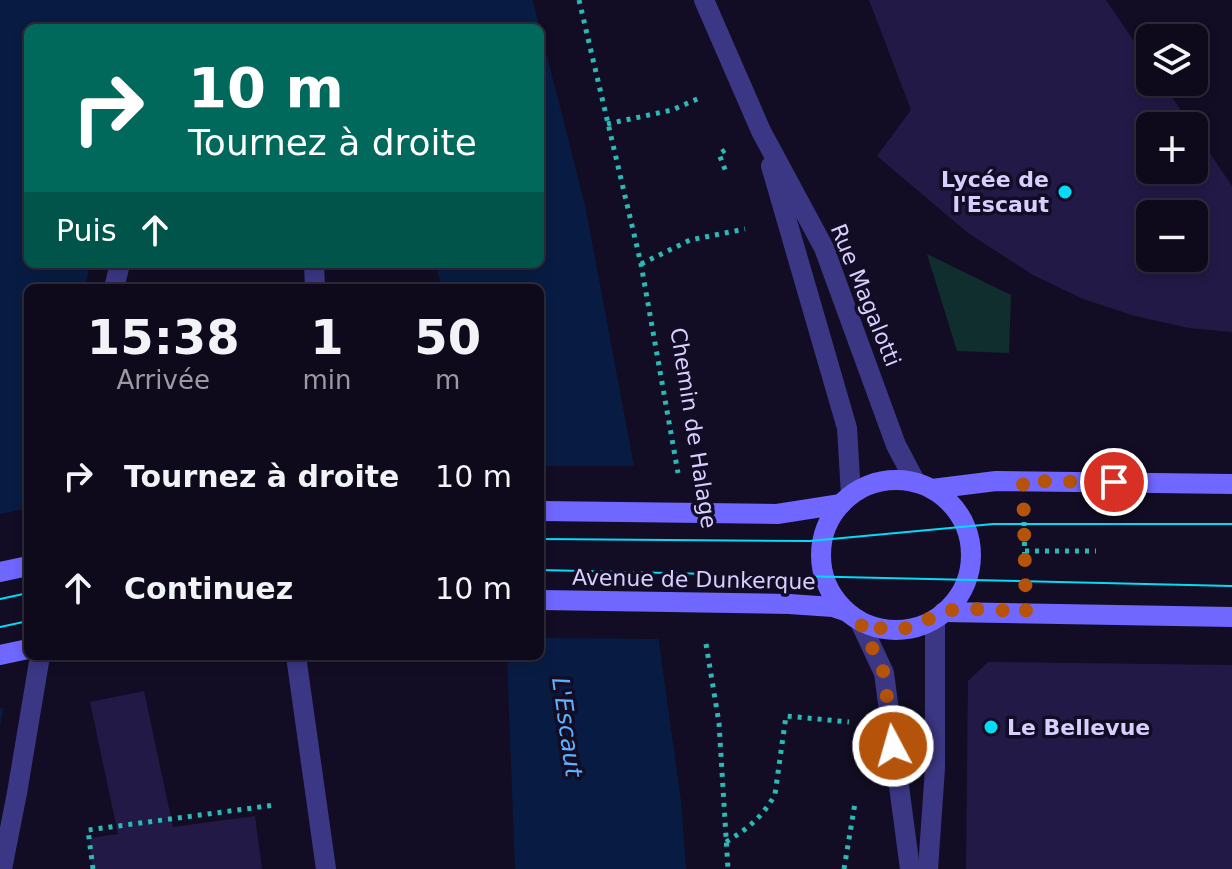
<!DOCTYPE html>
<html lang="fr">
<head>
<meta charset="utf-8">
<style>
  :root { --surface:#0e0a1b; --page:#1c1828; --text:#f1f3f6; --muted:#9b9aa3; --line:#2e2b3a }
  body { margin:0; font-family:"DejaVu Sans",sans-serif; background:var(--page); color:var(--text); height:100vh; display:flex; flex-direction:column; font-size:30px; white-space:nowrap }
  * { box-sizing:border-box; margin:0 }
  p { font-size:26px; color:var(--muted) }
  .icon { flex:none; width:44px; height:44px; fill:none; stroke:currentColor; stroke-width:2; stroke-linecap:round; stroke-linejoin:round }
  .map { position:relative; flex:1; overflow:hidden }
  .side { position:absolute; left:24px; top:284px; width:520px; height:376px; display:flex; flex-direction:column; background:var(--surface); border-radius:12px; box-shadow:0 4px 12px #0003,0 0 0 2px var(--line) }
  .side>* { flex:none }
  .guide { position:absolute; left:24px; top:24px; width:520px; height:244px; border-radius:12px; box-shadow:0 4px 12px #0003,0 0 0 2px var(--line); background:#00695c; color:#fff; overflow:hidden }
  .controls { position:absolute; left:1136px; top:24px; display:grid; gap:16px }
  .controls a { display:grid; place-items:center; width:72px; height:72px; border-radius:12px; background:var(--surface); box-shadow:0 4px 12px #0003,0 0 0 2px var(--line); font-size:40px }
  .pin { position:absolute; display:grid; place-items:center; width:68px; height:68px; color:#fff; margin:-34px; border:4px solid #fff; border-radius:50%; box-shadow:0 2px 8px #0007 }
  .me { position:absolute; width:88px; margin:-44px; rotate:354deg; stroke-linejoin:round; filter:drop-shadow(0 0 6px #0008) }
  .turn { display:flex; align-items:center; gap:28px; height:168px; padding:0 32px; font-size:36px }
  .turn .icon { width:104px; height:104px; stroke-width:2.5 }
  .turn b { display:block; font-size:56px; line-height:68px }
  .then { display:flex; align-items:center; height:76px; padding:0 32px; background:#0003; gap:16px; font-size:30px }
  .eta { display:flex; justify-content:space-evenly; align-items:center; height:136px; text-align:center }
  .eta b { font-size:48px; font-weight:600; line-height:56px }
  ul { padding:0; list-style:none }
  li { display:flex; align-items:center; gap:24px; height:112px; padding:0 32px }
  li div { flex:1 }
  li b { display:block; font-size:30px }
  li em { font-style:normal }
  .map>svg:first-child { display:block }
  .green { fill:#102e2e }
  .water { fill:#081c43 }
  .pier { fill:#120d24 }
  .building { fill:#231946; fill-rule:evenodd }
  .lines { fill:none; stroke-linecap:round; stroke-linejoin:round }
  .path { stroke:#2ab9b4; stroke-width:5; stroke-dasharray:4 6; stroke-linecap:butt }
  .service { stroke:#3c3785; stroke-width:20 }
  .minor { stroke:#3c3785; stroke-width:20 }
  .secondary { stroke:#6f67ff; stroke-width:20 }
  .tram { stroke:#00ddfb; stroke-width:2 }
  .secondary-bridge { stroke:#6f67ff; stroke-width:20 }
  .route { stroke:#b45309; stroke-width:14; stroke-dasharray:0 25.2 }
  .poi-dot { fill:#00ddfb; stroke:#120d24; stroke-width:3 }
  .labels { text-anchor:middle; stroke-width:7; stroke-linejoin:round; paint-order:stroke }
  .poi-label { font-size:22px; font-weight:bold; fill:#d7d0ff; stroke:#120d24; text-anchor:end }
  .street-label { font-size:22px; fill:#d7d0ff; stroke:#120d24 }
  .water-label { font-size:24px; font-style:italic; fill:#5eb1ff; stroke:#120d24 }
</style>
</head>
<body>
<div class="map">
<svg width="1232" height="869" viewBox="0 0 1232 869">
  <rect width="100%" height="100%" fill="#120d24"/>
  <!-- green -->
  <path class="green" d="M927,254L1011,295L1009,353L957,351Z"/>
  <!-- water -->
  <path class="water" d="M0,0H533V1L585,205L636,477L681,801L686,869H515L507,656H540V288H442L435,264H540V28H28V264H90L85,288H28V585L0,726Z"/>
  <!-- pier -->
  <g class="pier">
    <path d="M540,466H638L662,639L540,638Z"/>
    <path d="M28,508V605L8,707L0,709V514Z"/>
  </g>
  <!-- building -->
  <g class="building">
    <path d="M869,0H1106L1150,65V82H1162L1191,126H1150V170H1194V130L1232,186V332L1189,328L1135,316L1083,299L1033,275L968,233L877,156L911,110ZM1150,214H1194V258H1150Z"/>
    <path d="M988,662L1232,665V869H966L968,681Z"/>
    <path d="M144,691L173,827L255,816L262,869H92L90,838L118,834L90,702Z"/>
  </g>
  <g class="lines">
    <!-- path -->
    <g class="path">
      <path d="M579,0L641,264L678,473"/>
      <path d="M607,124L672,110L702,97"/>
      <path d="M725,150L719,154L726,172"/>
      <path d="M641,264L690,240L745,229"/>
      <path d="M1024,522L1025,572"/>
      <path d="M1025,551H1096"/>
      <path d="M706,644L719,723L728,869"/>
      <path d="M726,842C747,829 763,817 775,794L786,716L849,722"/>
      <path d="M93,869L88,830L275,805"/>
      <path d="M844,869L855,803"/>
    </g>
    <!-- service -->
    <g class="service">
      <path d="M314,264L315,288"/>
      <path d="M114,288L120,264"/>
      <path d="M17,793L40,656"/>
    </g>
    <!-- minor -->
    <g class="minor">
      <path d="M704,0L761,131L824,248L896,445L916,483"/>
      <path d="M771,166L847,428L851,495"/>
      <path d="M860,622L884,673L910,869"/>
      <path d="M296,656L326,869"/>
      <path d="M2,869L17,793"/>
      <path d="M928,869L935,768V619"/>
    </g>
    <!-- secondary -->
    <g class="secondary">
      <circle cx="896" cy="555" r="75"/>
      <path d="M932,489L996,481L1232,484"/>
      <path d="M777,514L841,504"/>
      <path d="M0,572L28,566"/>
      <path d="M789,604L833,607L845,611"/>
      <path d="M944,612L1232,617"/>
      <path d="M0,655L28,649"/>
    </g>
    <!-- tram -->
    <g class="tram">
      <path d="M540,539L810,541L993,524H1232"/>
      <path d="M540,570L1232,586"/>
      <path d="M0,599L28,593"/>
      <path d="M0,627L28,621"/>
    </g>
    <!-- secondary-bridge -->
    <g class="secondary-bridge">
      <path d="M540,511L777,514"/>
      <path d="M540,600L789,604"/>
    </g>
  </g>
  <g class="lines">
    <!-- route -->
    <path class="route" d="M893,746L884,673L860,622C898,636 909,629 943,612C958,606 1009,611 1026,612L1023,481L1114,482"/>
  </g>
  <!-- markers -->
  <g class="poi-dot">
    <circle cx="1065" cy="192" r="8"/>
    <circle cx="991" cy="727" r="8"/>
  </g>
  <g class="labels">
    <!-- poi labels -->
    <g class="poi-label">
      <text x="1049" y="187">Lycée de<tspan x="1049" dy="25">l'Escaut</tspan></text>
      <text x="1007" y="735" text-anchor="start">Le Bellevue</text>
    </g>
    <!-- street labels -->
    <g class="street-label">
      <text transform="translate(866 295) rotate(68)" y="8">Rue Magalotti</text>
      <text transform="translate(694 428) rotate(81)" y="8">Chemin de Halage</text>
      <text transform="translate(694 579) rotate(1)" y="8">Avenue de Dunkerque</text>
    </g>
    <!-- water labels -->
    <g class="water-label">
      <text transform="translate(567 727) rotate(82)" y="8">L'Escaut</text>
    </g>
  </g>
</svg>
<div class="controls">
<a><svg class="icon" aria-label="layers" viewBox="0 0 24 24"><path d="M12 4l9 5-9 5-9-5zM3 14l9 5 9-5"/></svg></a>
<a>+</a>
<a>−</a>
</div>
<div class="pin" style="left:1114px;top:482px;background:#d93025"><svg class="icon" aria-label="arrive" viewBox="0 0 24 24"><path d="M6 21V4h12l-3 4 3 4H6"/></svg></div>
<svg class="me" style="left:893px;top:746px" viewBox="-20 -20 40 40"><circle r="17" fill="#b45309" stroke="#fff" stroke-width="3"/><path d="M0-11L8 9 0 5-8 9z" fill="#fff"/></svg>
<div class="guide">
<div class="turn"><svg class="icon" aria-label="right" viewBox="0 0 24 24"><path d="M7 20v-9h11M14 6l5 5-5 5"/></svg><div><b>10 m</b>Tournez à droite</div></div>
<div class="then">Puis<svg class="icon" aria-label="ahead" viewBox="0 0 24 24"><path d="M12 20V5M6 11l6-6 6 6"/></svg></div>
</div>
<section class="side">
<div class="eta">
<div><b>15:38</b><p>Arrivée</p></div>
<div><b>1</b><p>min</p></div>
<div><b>50</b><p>m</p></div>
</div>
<ul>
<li><svg class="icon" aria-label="right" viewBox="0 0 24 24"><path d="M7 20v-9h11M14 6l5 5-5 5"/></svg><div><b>Tournez à droite</b></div><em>10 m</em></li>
<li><svg class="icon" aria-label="ahead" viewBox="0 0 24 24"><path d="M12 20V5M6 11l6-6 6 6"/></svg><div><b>Continuez</b></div><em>10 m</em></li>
</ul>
</section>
</div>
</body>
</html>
